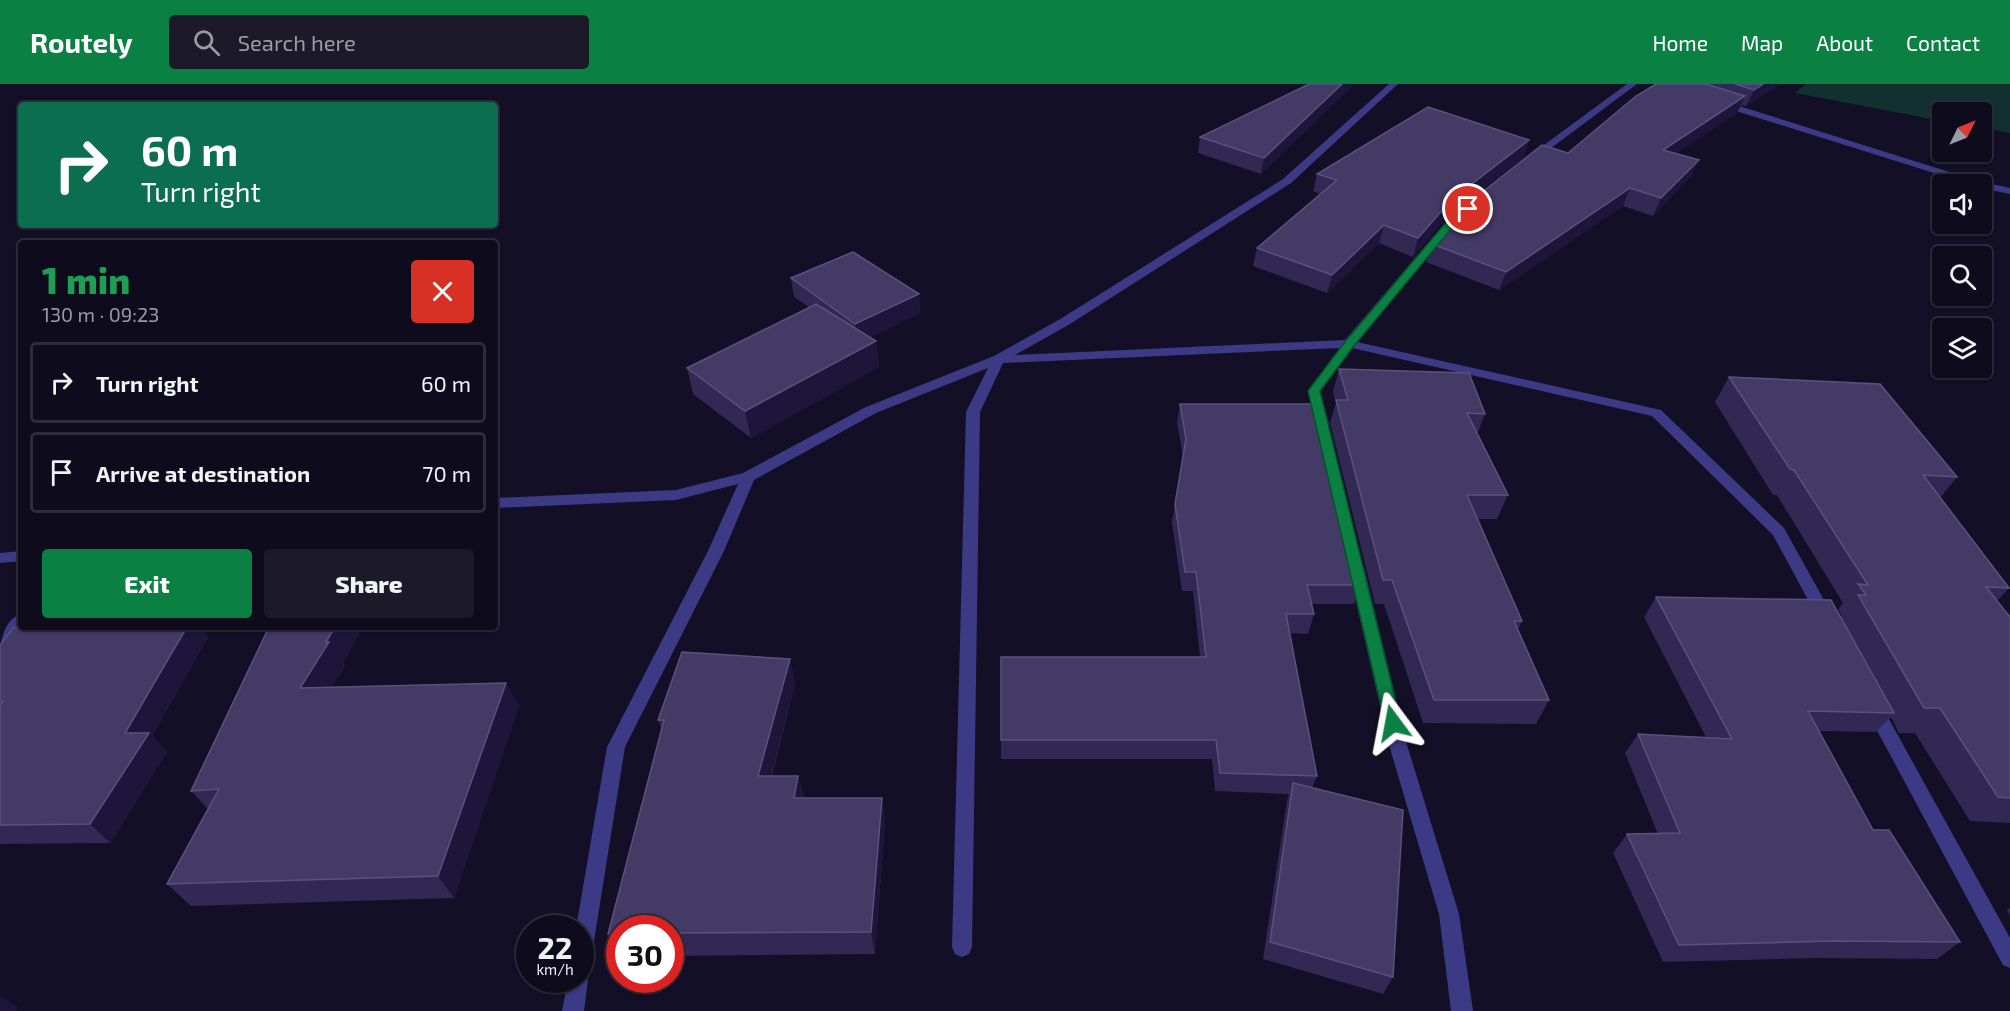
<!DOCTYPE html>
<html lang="en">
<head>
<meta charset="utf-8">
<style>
  :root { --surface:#0e0b1c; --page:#1c1929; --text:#f1f3f6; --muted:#9b9ba3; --line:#2e2b3b; --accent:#0b8043 }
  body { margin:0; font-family:"Exo 2",sans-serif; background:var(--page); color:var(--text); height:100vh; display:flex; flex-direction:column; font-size:22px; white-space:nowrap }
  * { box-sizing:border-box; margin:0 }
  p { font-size:20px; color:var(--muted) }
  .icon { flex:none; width:33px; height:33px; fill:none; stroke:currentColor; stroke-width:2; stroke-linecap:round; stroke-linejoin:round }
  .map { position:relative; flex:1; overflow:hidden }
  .sheet { position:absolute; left:18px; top:156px; width:480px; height:390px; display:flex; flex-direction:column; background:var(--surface); border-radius:6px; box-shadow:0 2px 4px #0004,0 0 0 2px var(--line) }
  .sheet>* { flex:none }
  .banner { position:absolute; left:18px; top:18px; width:480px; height:126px; border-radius:6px; box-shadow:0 2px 4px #0004,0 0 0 2px var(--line); background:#0b6e4f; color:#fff; overflow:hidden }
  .needle { width:39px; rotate:47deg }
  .tools { position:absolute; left:1932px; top:18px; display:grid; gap:12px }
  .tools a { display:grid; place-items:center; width:60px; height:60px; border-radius:6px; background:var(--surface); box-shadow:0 2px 4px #0004,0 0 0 2px var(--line); font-size:30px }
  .speed { position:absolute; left:516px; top:831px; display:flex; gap:12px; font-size:30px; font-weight:700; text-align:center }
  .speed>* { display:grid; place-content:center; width:78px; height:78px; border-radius:50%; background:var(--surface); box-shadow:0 2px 4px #0004,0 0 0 2px var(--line); line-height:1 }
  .speed small { font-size:15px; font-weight:400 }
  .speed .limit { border:9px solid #d22; background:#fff; color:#111 }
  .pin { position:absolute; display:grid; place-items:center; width:51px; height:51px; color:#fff; margin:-26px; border:3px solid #fff; border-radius:50%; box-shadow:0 2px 6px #0007 }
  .me { position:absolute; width:66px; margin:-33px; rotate:347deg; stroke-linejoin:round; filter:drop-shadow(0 0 4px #0008) }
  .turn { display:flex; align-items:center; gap:21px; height:126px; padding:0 24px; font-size:27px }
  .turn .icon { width:78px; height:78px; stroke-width:2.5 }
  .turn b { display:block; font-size:42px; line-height:51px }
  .round { display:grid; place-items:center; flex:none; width:63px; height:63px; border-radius:6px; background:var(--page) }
  .overview { display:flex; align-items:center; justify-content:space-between; height:102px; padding:0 24px }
  h1 { font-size:36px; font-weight:800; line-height:45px; color:#1e9e55 }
  .primary-button { display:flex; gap:12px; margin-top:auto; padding:12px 24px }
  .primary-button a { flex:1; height:69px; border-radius:6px; background:var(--accent); color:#fff; font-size:24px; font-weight:800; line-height:69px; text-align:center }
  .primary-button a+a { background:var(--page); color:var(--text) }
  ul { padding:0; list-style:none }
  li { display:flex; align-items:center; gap:18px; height:81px; margin:0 12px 9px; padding:0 12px; border:3px solid var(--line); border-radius:6px }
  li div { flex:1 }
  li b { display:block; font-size:22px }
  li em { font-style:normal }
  header { display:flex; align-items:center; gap:36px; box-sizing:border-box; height:84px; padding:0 30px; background:var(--accent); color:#fff }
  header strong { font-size:28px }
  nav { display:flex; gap:33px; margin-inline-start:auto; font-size:21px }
  .search { width:420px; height:54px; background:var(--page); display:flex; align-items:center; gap:15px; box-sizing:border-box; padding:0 21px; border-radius:6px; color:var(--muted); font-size:22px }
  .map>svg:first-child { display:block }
  .green { fill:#12302f }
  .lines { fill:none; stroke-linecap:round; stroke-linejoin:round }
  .street { fill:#3d3a85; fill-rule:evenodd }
  .wall { fill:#312854 }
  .shaded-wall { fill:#1d163a }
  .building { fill:#433a66; stroke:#5a527e; stroke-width:1.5 }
  .route { fill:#0b8043; stroke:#07532c; stroke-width:1.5 }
</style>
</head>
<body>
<header>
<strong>Routely</strong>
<div class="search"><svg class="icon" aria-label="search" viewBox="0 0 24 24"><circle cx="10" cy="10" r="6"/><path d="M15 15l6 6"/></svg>Search here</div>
<nav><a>Home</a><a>Map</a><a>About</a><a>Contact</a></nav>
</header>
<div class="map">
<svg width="2010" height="927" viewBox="0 0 2010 927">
  <rect width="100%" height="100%" fill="#130f26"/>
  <!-- green -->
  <path class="green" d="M1806,0H2010V49L1982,44V28H1942V37L1795,9Z"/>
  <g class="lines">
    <!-- street -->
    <g class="street">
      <path d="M1389,0H1398L1291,99L1070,240L1015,271L1345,256L1440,145H1448V149L1357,258L1661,326L1784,444L1834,534L1832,538H1820L1773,451L1652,332L1352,264L1320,307L1329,340L1322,344L1315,340L1308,307L1340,264L1003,279L980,328L972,863L969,870L962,873L955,870L952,863L966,328L988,284L876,329L754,396L724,467L625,663L590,882L586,890L588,896L584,927H562L568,896H580V844H576L607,663L708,467L738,400L676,416L495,424V414L676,406L743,389L866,323L994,272L1062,234L1283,95Z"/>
      <path d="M1627,0H1637L1535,76H1529V72Z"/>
      <path d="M1720,16L1978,97L2010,104V110L1982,104V100H1969L1717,21V17Z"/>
      <path d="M21,467V477L0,479V469Z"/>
      <path d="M1356,478L1361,479L1364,483L1407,661L1459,830L1473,927H1451L1439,830L1389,661L1348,483L1351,479Z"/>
      <path d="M21,530V543H25L6,571L0,573C0,558 4,535 21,530Z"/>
      <path d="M1874,617L1880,619L2010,854V884L2003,881L1865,624L1868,619Z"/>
    </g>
  </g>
  <!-- wall -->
  <g class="wall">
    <path d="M1656,0H1779L1746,22L1741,21L1737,29L1676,69L1699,76L1690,93L1653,132L1623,122L1499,206L1426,178L1432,160L1568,69Z"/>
    <path d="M1351,3L1261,90L1198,69L1200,53Z"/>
    <path d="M1529,56L1523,74L1446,134L1413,173L1379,159L1327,209L1253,182L1257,164L1320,110L1313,107L1317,90Z"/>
    <path d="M791,194L919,210L920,229L870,253L876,257L879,283L751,354L693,310L687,284L809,223L794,213Z"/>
    <path d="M1339,285L1485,330L1477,351L1508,411L1497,435H1477L1522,537L1518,545L1549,616L1536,640L1423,639L1384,520H1375L1330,339L1336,319L1333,308Z"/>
    <path d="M1729,293L1957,393L1940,414L2009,504L1997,517L2010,533V739L1970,737L1915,649H1899L1891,633L1876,648L1819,647L1873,746L1960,858L1937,875L1813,874L1663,878L1613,769L1627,750H1658L1625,669L1638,650L1706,653L1644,533L1656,513L1840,532L1842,531L1838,526L1843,519L1777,411H1773L1715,318Z"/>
    <path d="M1180,320L1361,501L1354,520H1311L1314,530L1308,550L1290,549L1317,692L1312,704L1393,893L1383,910L1263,875L1287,717L1289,710L1215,707L1212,675H1001V573H1200L1193,507H1182L1172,439L1183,373L1177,338Z"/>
    <path d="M25,543H200L208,553L152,652L167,668L110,759L0,760V561Z"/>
    <path d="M790,575L795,600L772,692H798L804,714H882L885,738L875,870L670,872V844H620V870L608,850L662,646L658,636Z"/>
    <path d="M343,579L345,582L332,603L506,599L519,622L454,814L191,822L167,800L208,725L191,707Z"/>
    <path d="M2010,824V832L2007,826Z"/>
  </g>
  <!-- shaded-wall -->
  <g class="shaded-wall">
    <path d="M1342,0H1352L1351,3L1261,90L1264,74Z"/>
    <path d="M1763,0H1779L1746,22L1754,6Z"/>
    <path d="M1745,12L1737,29L1656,83L1663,66Z"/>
    <path d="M1529,56L1523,74L1446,134L1413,173L1418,154L1451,116Z"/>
    <path d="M1699,76L1690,93L1653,132L1661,114Z"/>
    <path d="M1630,104L1623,122L1499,206L1506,188Z"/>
    <path d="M1384,141L1379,159L1327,209L1332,191Z"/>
    <path d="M919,210L920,229L858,259L855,240Z"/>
    <path d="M876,257L879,283L751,354L745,327Z"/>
    <path d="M187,543H200L208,553L152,652L167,668L110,759L90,740L125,649Z"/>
    <path d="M335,543H363L343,579L345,582L317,628L300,604Z"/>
    <path d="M790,575L795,600L765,716L758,692Z"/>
    <path d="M506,599L519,622L454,814L438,792Z"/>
    <path d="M798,692L804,716L794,714Z"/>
    <path d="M882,714L885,738L875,870L871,848Z"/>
    <path d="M0,912L18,923L16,927H0Z"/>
  </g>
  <!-- building -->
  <g class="building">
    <path d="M1309,0H1342L1264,74L1200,53Z"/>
    <path d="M1656,0H1706L1745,12L1663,66L1699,76L1661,114L1630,104L1506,188L1432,160L1462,124L1542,61L1568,69L1636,12Z"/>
    <path d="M1735,0H1763L1754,6Z"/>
    <path d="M1428,23L1529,56L1451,116L1418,154L1384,141L1332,191L1257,164L1337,96L1317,90Z"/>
    <path d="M853,168L919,210L855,240L791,194Z"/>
    <path d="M816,220L876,257L745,327L687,284Z"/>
    <path d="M1339,285L1469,289L1485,330L1467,329L1508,411H1467L1522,537H1514L1549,616H1434L1392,496H1383L1336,316H1348Z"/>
    <path d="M1729,293L1880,300L1957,393L1923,391L2009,504L1986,503L2010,533V714L1998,713L1940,624H1924L1858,511H1866L1858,500L1868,501L1794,386L1790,385Z"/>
    <path d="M1180,320H1318L1361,501H1307L1314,530H1286L1317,692L1220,689L1216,656H1001V573H1206L1196,488H1185L1175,420L1186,355Z"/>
    <path d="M1656,513L1831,516L1894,629L1808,627L1873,746H1889L1960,858L1833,857L1679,861L1627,750L1680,749L1638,650L1732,655Z"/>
    <path d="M25,543H187L125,649H149L90,740L0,741V621L3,617H0V561L13,544Z"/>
    <path d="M269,543H335L326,558H329L300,604L506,599L438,792L167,800L219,705L191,707Z"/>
    <path d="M682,568L790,575L758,692H798L794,714H882L871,848L670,849V844H620V849L608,850L664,636H658Z"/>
    <path d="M1293,699L1403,726L1393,893L1270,858Z"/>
  </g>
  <!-- route -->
  <path class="route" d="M1468,122L1472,125L1471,127L1455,140L1353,263L1320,307L1401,639L1398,644L1393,646L1387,644L1385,639L1308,307L1345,258L1448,136Z"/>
</svg>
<div class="tools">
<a><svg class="needle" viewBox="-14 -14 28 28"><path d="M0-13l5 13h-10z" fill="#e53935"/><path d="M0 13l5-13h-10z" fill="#9b9ba3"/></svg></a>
<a><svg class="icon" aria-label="sound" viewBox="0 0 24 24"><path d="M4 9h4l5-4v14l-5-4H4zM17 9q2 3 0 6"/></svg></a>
<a><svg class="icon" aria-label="search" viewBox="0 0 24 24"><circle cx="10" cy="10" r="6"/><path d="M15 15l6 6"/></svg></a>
<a><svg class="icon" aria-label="layers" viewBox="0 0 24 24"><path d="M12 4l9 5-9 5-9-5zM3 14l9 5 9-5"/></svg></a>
</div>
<div class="speed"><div>22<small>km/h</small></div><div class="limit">30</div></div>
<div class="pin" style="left:1468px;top:125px;background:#d93025"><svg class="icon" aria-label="arrive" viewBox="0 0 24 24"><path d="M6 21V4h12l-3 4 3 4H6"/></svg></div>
<svg class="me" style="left:1393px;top:639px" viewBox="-20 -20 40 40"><path d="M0-17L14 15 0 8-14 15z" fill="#0b8043" stroke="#fff" stroke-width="4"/></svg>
<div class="banner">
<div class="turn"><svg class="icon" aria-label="right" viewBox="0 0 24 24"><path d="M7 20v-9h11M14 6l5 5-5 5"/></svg><div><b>60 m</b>Turn right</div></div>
</div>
<section class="sheet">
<div class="overview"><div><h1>1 min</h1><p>130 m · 09:23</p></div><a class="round" style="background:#d93025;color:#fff"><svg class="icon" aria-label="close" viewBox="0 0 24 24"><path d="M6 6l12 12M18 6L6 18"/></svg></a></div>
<ul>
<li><svg class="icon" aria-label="right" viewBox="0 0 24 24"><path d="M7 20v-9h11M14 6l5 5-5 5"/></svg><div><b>Turn right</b></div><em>60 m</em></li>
<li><svg class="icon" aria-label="arrive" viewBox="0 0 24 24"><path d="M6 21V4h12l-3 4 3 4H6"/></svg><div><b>Arrive at destination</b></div><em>70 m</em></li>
</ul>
<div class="primary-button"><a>Exit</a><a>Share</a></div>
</section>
</div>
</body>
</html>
